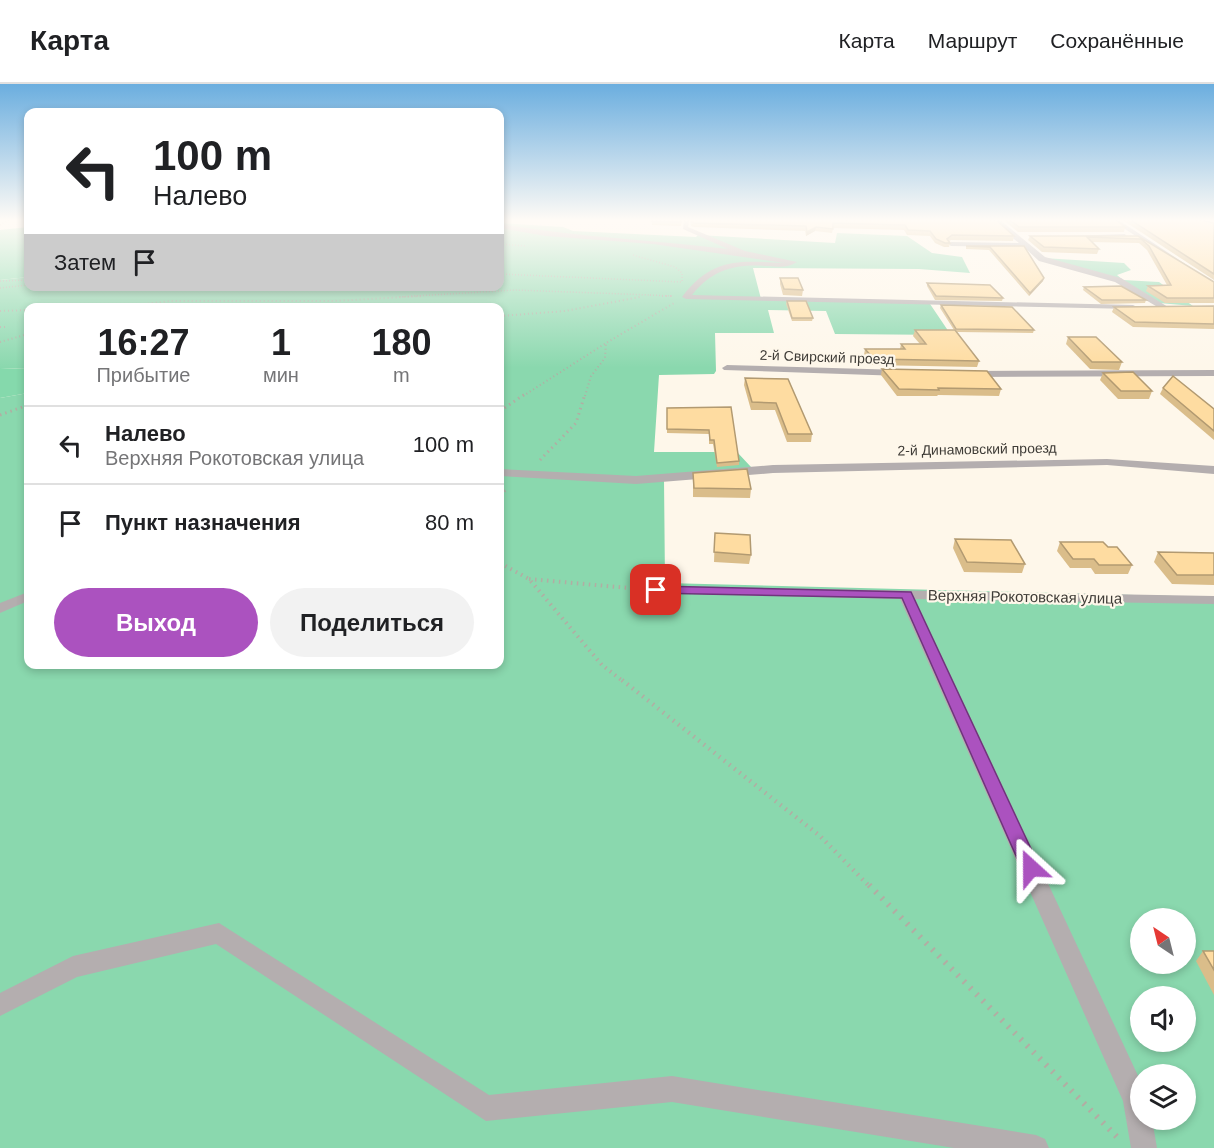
<!DOCTYPE html>
<html lang="ru">
<head>
<meta charset="utf-8">
<style>
  :root { --surface:#fff; --page:#f2f2f2; --text:#202124; --muted:#757577; --line:#e0e0e0; --accent:#ab52bf }
  body { margin:0; font-family:Arial,sans-serif; background:var(--page); color:var(--text); height:100vh; display:flex; flex-direction:column; font-size:22px; white-space:nowrap }
  * { box-sizing:border-box; margin:0 }
  p { font-size:20px; color:var(--muted) }
  .icon { flex:none; width:33px; height:33px; fill:none; stroke:currentColor; stroke-width:2; stroke-linecap:round; stroke-linejoin:round }
  .map { position:relative; flex:1; overflow:hidden }
  .drawer { position:absolute; left:24px; top:219px; width:480px; height:366px; display:flex; flex-direction:column; background:var(--surface); border-radius:12px; box-shadow:0 3px 9px #0003 }
  .drawer>* { flex:none }
  .banner { position:absolute; left:24px; top:24px; width:480px; height:183px; border-radius:12px; box-shadow:0 3px 9px #0003; background:#fff; color:var(--text); overflow:hidden }
  .needle { width:39px; rotate:325deg }
  .buttons { position:absolute; left:1130px; top:824px; display:grid; gap:12px }
  .buttons a { display:grid; place-items:center; width:66px; height:66px; border-radius:50%; background:var(--surface); box-shadow:0 3px 9px #0003; font-size:30px }
  .pin { position:absolute; display:grid; place-items:center; width:51px; height:51px; color:#fff; margin:-26px; border-radius:12px; box-shadow:0 3px 9px #0006 }
  .me { position:absolute; width:66px; margin:-33px; rotate:336deg; stroke-linejoin:round; filter:drop-shadow(0 0 4px #0008) }
  .turn { display:flex; align-items:center; gap:21px; height:126px; padding:0 30px; font-size:27px }
  .turn .icon { width:78px; height:78px; stroke-width:2.5 }
  .turn b { display:block; font-size:42px; line-height:51px }
  .then { display:flex; align-items:center; height:57px; padding:0 30px; background:#0003; gap:12px; font-size:22px }
  .eta { display:flex; justify-content:space-evenly; align-items:center; height:102px; text-align:center }
  .eta b { font-size:36px; font-weight:700; line-height:42px }
  .primary-button { display:flex; gap:12px; margin-top:auto; padding:12px 30px }
  .primary-button a { flex:1; height:69px; border-radius:36px; background:var(--accent); color:#fff; font-size:24px; font-weight:700; line-height:69px; text-align:center }
  .primary-button a+a { background:var(--page); color:var(--text) }
  ul { padding:0; list-style:none }
  li { display:flex; align-items:center; gap:18px; height:78px; padding:0 30px; border-top:2px solid var(--line) }
  li div { flex:1 }
  li b { display:block; font-size:22px }
  li em { font-style:normal }
  header { display:flex; align-items:center; gap:36px; box-sizing:border-box; height:84px; padding:0 30px; background:var(--surface); border-bottom:2px solid var(--line) }
  header strong { font-size:28px }
  nav { display:flex; gap:33px; margin-inline-start:auto; font-size:21px }
  .map>svg:first-child { display:block }
  .green { fill:#8ad8ae; fill-rule:evenodd }
  .forest { fill:#85d9ac }
  .lines { fill:none; stroke-linecap:round; stroke-linejoin:round }
  .path-far5 { stroke:#b2ada3; stroke-width:1.5; stroke-dasharray:1 2; stroke-linecap:butt }
  .path-far4 { stroke:#b2ada3; stroke-width:2; stroke-dasharray:1 3; stroke-linecap:butt }
  .path-far3 { stroke:#b2ada3; stroke-width:3; stroke-dasharray:1.5 4; stroke-linecap:butt }
  .path-far2 { stroke:#b2ada3; stroke-width:4; stroke-dasharray:1.5 4.5; stroke-linecap:butt }
  .path-far1 { stroke:#b2ada3; stroke-width:4.5; stroke-dasharray:1.5 5; stroke-linecap:butt }
  .path { stroke:#b2ada3; stroke-width:6; stroke-dasharray:2 7; stroke-linecap:butt }
  .minor { fill:#b4aeaf; fill-rule:evenodd }
  .wall { fill:#dabd8a }
  .shaded-wall { fill:#b29a71 }
  .building { fill:#fedca1; stroke:#b29a71; stroke-width:1.5 }
  .route { fill:#ab52bf; stroke:#6f357c; stroke-width:1.5 }
  .labels { text-anchor:middle; stroke-width:4.5; stroke-linejoin:round; paint-order:stroke }
  .far-street-label { font-size:14px; fill:#3f3c37; stroke:#fef7ea }
  .street-label { font-size:15px; fill:#3f3c37; stroke:#fef7ea }
</style>
</head>
<body>
<header>
<strong>Карта</strong>
<nav><a>Карта</a><a>Маршрут</a><a>Сохранённые</a></nav>
</header>
<div class="map">
<svg width="1214" height="1064" viewBox="0 0 1214 1064">
  <rect width="100%" height="100%" fill="#fef7ea"/>
  <!-- green -->
  <g class="green">
    <path d="M500,139L563,143L573,147L696,153L698,151L835,159L837,149L907,152L932,169L962,173L970,189L919,185L753,184L761,215L928,217L951,251L835,250L826,227L768,226L774,249H715L716,287L714,290L659,291L654,368H737L751,383L745,389L664,395L665,499L1214,513V1064H0V314L28,309V580H500V224H28V285L0,284V196L28,193V202H500ZM1140,834H1185V879H1140ZM1140,912H1185V957H1140ZM1140,990H1185V1035H1140Z"/>
    <path d="M1043,174L1124,179L1131,186L1117,191L1123,196L1159,198L1193,222L1159,219L1131,202Z"/>
  </g>
  <!-- forest -->
  <g class="forest">
    <path d="M28,143V193L0,196V146Z"/>
    <path d="M0,284L28,285V309L0,314Z"/>
  </g>
  <g class="lines">
    <!-- path-far5 -->
    <g class="path-far5">
      <path d="M0,141L10,135"/>
      <path d="M500,160L527,162"/>
      <path d="M633,171L675,183L682,189V198"/>
      <path d="M500,190L682,198"/>
      <path d="M0,197L28,196"/>
      <path d="M0,204L28,201"/>
      <path d="M650,211L673,212"/>
      <path d="M399,213L515,206L651,211"/>
    </g>
    <!-- path-far4 -->
    <g class="path-far4">
      <path d="M662,212H673"/>
      <path d="M116,223L171,217H333L423,212"/>
      <path d="M0,227L28,226"/>
      <path d="M500,232L565,227L640,213"/>
      <path d="M0,243H5"/>
      <path d="M0,258L28,250"/>
      <path d="M523,312L606,259"/>
      <path d="M585,312L591,292L605,274L606,259L674,219"/>
    </g>
    <!-- path-far3 -->
    <g class="path-far3">
      <path d="M500,327L525,310"/>
      <path d="M0,331L28,321"/>
      <path d="M540,376L576,339L585,310"/>
      <path d="M500,411L508,404"/>
    </g>
    <!-- path-far2 -->
    <g class="path-far2">
      <path d="M500,479L529,495L602,581L624,598"/>
      <path d="M529,495L640,505"/>
    </g>
    <!-- path-far1 -->
    <path class="path-far1" d="M622,596L820,752L870,803"/>
    <!-- path -->
    <path class="path" d="M869,801L1117,1053"/>
    <!-- minor -->
    <g class="minor">
      <path d="M684,135H690L688,143L745,167L797,178C788,184 779,183 769,182C736,180 714,184 692,211L1133,221L1137,223L1133,225L686,215L682,213C713,173 738,177 785,179L653,160L546,152L500,144V140C575,153 652,156 728,165L683,145Z"/>
      <path d="M989,135L1000,136L1045,173L1121,194L1168,223L1161,225L1115,198L1039,177L1024,163L951,162L948,160L951,158L1019,159Z"/>
      <path d="M1110,135H1117L1214,199V204Z"/>
      <path d="M1125,150L1127,153L1044,155L1041,153Z"/>
      <path d="M727,281L902,286L907,289L902,292L724,286L722,284Z"/>
      <path d="M1214,286V292L971,293L966,290L971,287Z"/>
      <path d="M1107,375L1214,382V390L1107,381L773,389L636,400L500,392V385L636,392L773,381Z"/>
      <path d="M656,502L1214,512V520L915,515L1140,996V1035H1152L1157,1064H1131L1123,1017L900,515L651,509L649,506Z"/>
      <path d="M28,508V517L0,529V519Z"/>
      <path d="M219,839L489,1011L672,992L1036,1051L1045,1055L1049,1064H954L672,1018L486,1037L216,860L77,893L0,932V909L73,872Z"/>
    </g>
  </g>
  <!-- wall -->
  <g class="wall">
    <path d="M654,135H682L681,142L652,141V137Z"/>
    <path d="M690,135H985L1014,152L1013,157L951,156L949,157L950,159L949,163H944L935,159L930,152L907,151L904,146L833,144L832,149L815,147L806,152L805,147L694,143L691,142Z"/>
    <path d="M1002,135H1115L1125,143L1124,148H1018Z"/>
    <path d="M1121,135H1197L1214,139V196Z"/>
    <path d="M1030,152H1138L1214,198V219H1165L1146,207L1148,202L1167,201L1147,166L1139,159L1091,158L1099,165L1097,170L1042,168L1028,156Z"/>
    <path d="M966,162H1024L1044,194L1043,197L1029,212L989,166L966,165Z"/>
    <path d="M780,194L803,206L802,212L783,211L780,200Z"/>
    <path d="M927,199L1003,214L1002,217L935,216L927,202Z"/>
    <path d="M1084,203L1146,216L1145,219L1101,220L1083,206Z"/>
    <path d="M787,217L813,234L812,237H792L786,220Z"/>
    <path d="M941,221L1034,246L1033,249L957,248L979,277L977,283L872,281L864,271L865,265H900L901,260H920L913,252L915,246H954L940,224Z"/>
    <path d="M1214,222V245L1133,243L1112,228L1114,223Z"/>
    <path d="M1068,253L1122,278L1119,286L1090,285L1066,260Z"/>
    <path d="M882,285L1001,305L999,312L938,311L937,312H897L881,291Z"/>
    <path d="M1103,289L1152,307L1149,315H1118L1100,296Z"/>
    <path d="M745,294L788,295L812,350L811,358H787L775,326H751L744,301Z"/>
    <path d="M1163,304L1214,325V356L1160,310Z"/>
    <path d="M731,323L739,377V381L717,383L713,360H709V350L667,349V324Z"/>
    <path d="M693,389L751,405L750,414L693,413Z"/>
    <path d="M715,449L751,471L749,480L714,478Z"/>
    <path d="M955,455L1025,480L1022,489L964,488L953,464Z"/>
    <path d="M1060,458L1108,463L1132,481L1128,490H1095L1091,484H1070L1057,467Z"/>
    <path d="M1158,468L1214,469V501L1172,500L1154,478Z"/>
    <path d="M1203,867H1214V911L1196,877Z"/>
  </g>
  <!-- shaded-wall -->
  <g class="shaded-wall">
    <path d="M816,143L815,147L806,152L807,148Z"/>
    <path d="M1044,194L1043,197L1029,212L1030,209Z"/>
  </g>
  <!-- building -->
  <g class="building">
    <path d="M654,135H682L681,138L652,137Z"/>
    <path d="M691,135H985L996,136L1014,152L952,151L947,155L950,159H945L936,155L930,147L908,146L905,141L833,139V145L816,143L807,148L806,142L694,139L691,137Z"/>
    <path d="M1008,135H1115L1125,143H1019Z"/>
    <path d="M1129,135H1196L1214,139V190Z"/>
    <path d="M1030,152H1138L1214,198V214H1167L1148,202L1171,201L1149,162L1141,155L1087,153L1099,165L1044,163Z"/>
    <path d="M966,162H1024L1044,194L1030,209L990,163Z"/>
    <path d="M780,194H798L803,206L784,205Z"/>
    <path d="M927,199L990,201L1003,214L936,212Z"/>
    <path d="M1121,202L1146,216H1102L1084,203Z"/>
    <path d="M787,217H806L813,234H792Z"/>
    <path d="M941,221L1012,223L1034,246L956,245Z"/>
    <path d="M1214,222V240L1135,238L1114,223Z"/>
    <path d="M915,246H955L979,277L874,275L865,265H905L901,260H926Z"/>
    <path d="M1068,253H1096L1122,278H1092Z"/>
    <path d="M882,285L987,287L1001,305L938,304L939,306L899,305Z"/>
    <path d="M1133,288L1152,307H1121L1103,289Z"/>
    <path d="M1173,292L1214,325V347L1163,304Z"/>
    <path d="M745,294L788,295L812,350H788L776,319L752,318Z"/>
    <path d="M731,323L739,377L717,379L714,356H710L709,346L667,345V324Z"/>
    <path d="M747,385L751,405L694,404L693,389Z"/>
    <path d="M715,449L750,451L751,471L714,468Z"/>
    <path d="M955,455L1011,456L1025,480L967,478Z"/>
    <path d="M1060,458H1103L1108,463H1117L1132,481H1099L1094,475H1073Z"/>
    <path d="M1158,468L1214,469V491H1177Z"/>
    <path d="M1203,867H1214V886Z"/>
  </g>
  <!-- sky -->
  <linearGradient id="sky" x2="0" y2="1"><stop stop-color="#6baedf"/><stop offset="0.48" stop-color="#fffbf6"/><stop offset="1" stop-color="#fffbf6" stop-opacity="0"/></linearGradient>
  <rect width="1214" height="284" fill="url(#sky)"/>
  <!-- route -->
  <path class="route" d="M656,502L911,508L1040,784L1038,790L1031,792L1024,790L902,514L651,509L649,506Z"/>
  <g class="labels">
    <!-- far-street labels -->
    <g class="far-street-label">
      <text transform="translate(827 273) rotate(2)" y="5">2-й Свирский проезд</text>
      <text transform="translate(977 365) rotate(-1)" y="5">2-й Динамовский проезд</text>
    </g>
    <!-- street labels -->
    <g class="street-label">
      <text transform="translate(1025 513) rotate(1)" y="5">Верхняя Рокотовская улица</text>
    </g>
  </g>
</svg>
<div class="buttons">
<a><svg class="needle" viewBox="-14 -14 28 28"><path d="M0-13l5 13h-10z" fill="#e53935"/><path d="M0 13l5-13h-10z" fill="#757577"/></svg></a>
<a><svg class="icon" aria-label="sound" viewBox="0 0 24 24"><path d="M4 9h4l5-4v14l-5-4H4zM17 9q2 3 0 6"/></svg></a>
<a><svg class="icon" aria-label="layers" viewBox="0 0 24 24"><path d="M12 4l9 5-9 5-9-5zM3 14l9 5 9-5"/></svg></a>
</div>
<div class="pin" style="left:656px;top:506px;background:#d93025"><svg class="icon" aria-label="arrive" viewBox="0 0 24 24"><path d="M6 21V4h12l-3 4 3 4H6"/></svg></div>
<svg class="me" style="left:1031px;top:784px" viewBox="-20 -20 40 40"><path d="M0-17L14 15 0 8-14 15z" fill="#ab52bf" stroke="#fff" stroke-width="4"/></svg>
<div class="banner">
<div class="turn"><svg class="icon" aria-label="left" viewBox="0 0 24 24"><path d="M17 20v-9H6M10 6l-5 5 5 5"/></svg><div><b>100 m</b>Налево</div></div>
<div class="then">Затем<svg class="icon" aria-label="arrive" viewBox="0 0 24 24"><path d="M6 21V4h12l-3 4 3 4H6"/></svg></div>
</div>
<section class="drawer">
<div class="eta">
<div><b>16:27</b><p>Прибытие</p></div>
<div><b>1</b><p>мин</p></div>
<div><b>180</b><p>m</p></div>
</div>
<ul>
<li><svg class="icon" aria-label="left" viewBox="0 0 24 24"><path d="M17 20v-9H6M10 6l-5 5 5 5"/></svg><div><b>Налево</b><p>Верхняя Рокотовская улица</p></div><em>100 m</em></li>
<li><svg class="icon" aria-label="arrive" viewBox="0 0 24 24"><path d="M6 21V4h12l-3 4 3 4H6"/></svg><div><b>Пункт назначения</b></div><em>80 m</em></li>
</ul>
<div class="primary-button"><a>Выход</a><a>Поделиться</a></div>
</section>
</div>
</body>
</html>
